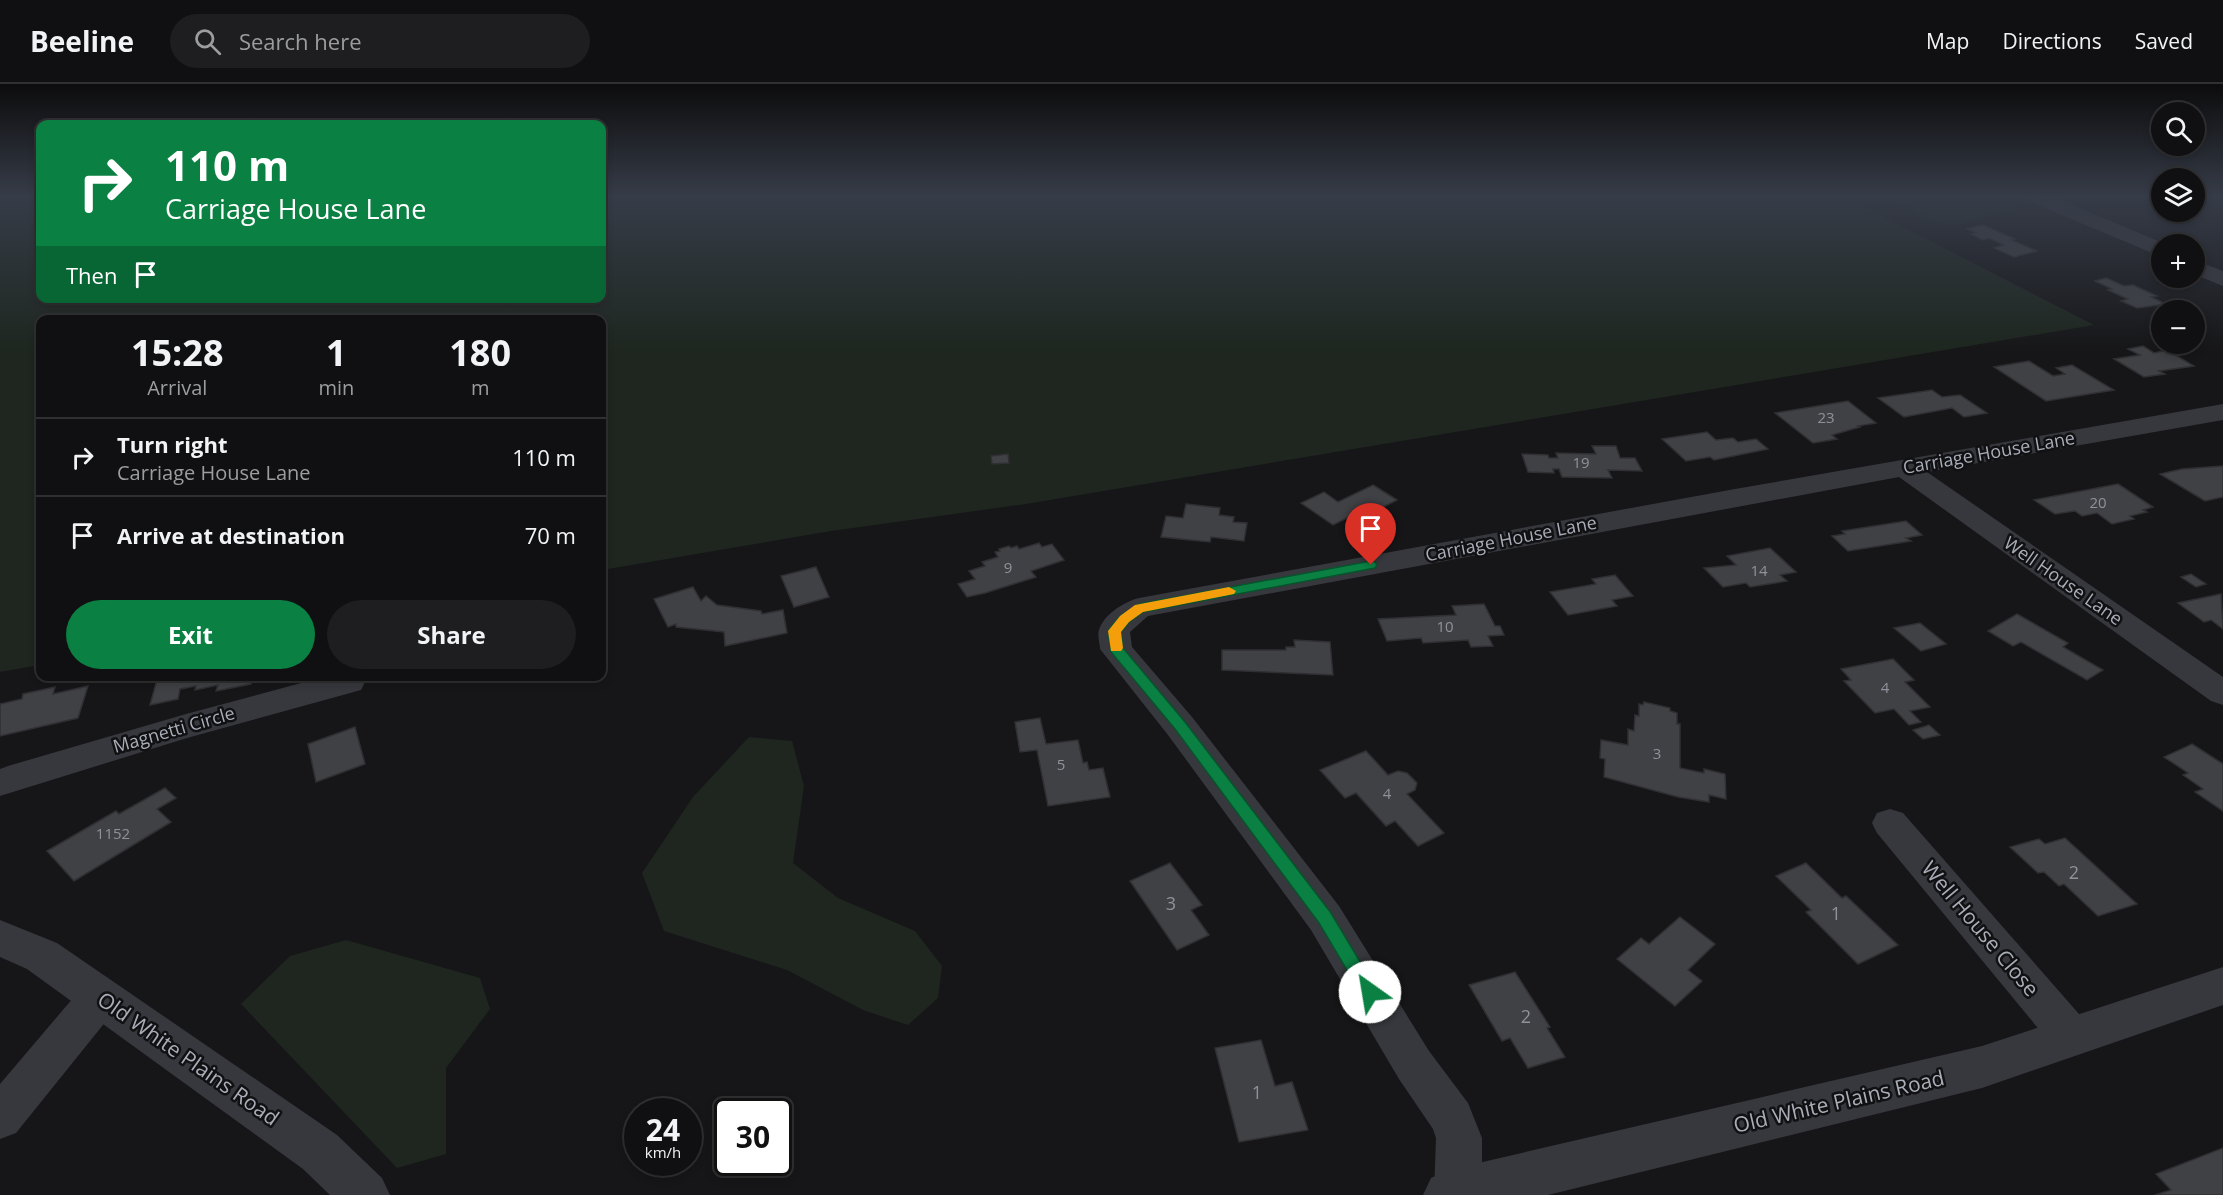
<!DOCTYPE html>
<html lang="en">
<head>
<meta charset="utf-8">
<style>
  :root { --surface:#101012; --page:#1e1e20; --text:#f1f3f6; --muted:#9c9d9f; --line:#303032; --accent:#0b8043 }
  body { margin:0; font-family:"Open Sans",sans-serif; background:var(--page); color:var(--text); height:100vh; display:flex; flex-direction:column; font-size:22px; white-space:nowrap }
  * { box-sizing:border-box; margin:0 }
  p { font-size:20px; color:var(--muted) }
  .icon { flex:none; width:33px; height:33px; fill:none; stroke:currentColor; stroke-width:2; stroke-linecap:round; stroke-linejoin:round }
  .map { position:relative; flex:1; overflow:hidden }
  .sheet { position:absolute; left:36px; top:231px; width:570px; height:366px; display:flex; flex-direction:column; background:var(--surface); border-radius:12px; box-shadow:0 3px 9px #0003,0 0 0 2px var(--line) }
  .sheet>* { flex:none }
  .top-card { position:absolute; left:36px; top:36px; width:570px; height:183px; border-radius:12px; box-shadow:0 3px 9px #0003,0 0 0 2px var(--line); background:#0b8043; color:#fff; overflow:hidden }
  .tools { position:absolute; left:2151px; top:18px; display:grid; gap:12px }
  .tools a { display:grid; place-items:center; width:54px; height:54px; border-radius:50%; background:var(--surface); box-shadow:0 3px 9px #0003,0 0 0 2px var(--line); font-size:30px }
  .speed { position:absolute; left:624px; top:1014px; display:flex; gap:12px; font-size:30px; font-weight:700; text-align:center }
  .speed>* { display:grid; place-content:center; width:78px; height:78px; border-radius:50%; background:var(--surface); box-shadow:0 3px 9px #0003,0 0 0 2px var(--line); line-height:1 }
  .speed small { font-size:15px; font-weight:400 }
  .speed .limit { border:3px solid #111; border-radius:9px; background:#fff; color:#111 }
  .pin { position:absolute; display:grid; place-items:center; width:51px; height:51px; color:#fff; margin:-62px -26px; border-radius:50% 50% 50% 0; rotate:-45deg; box-shadow:0 0 6px #0007 }
  .pin .icon { rotate:45deg }
  .me { position:absolute; width:66px; margin:-33px; rotate:328deg; stroke-linejoin:round; filter:drop-shadow(0 0 4px #0008) }
  .turn { display:flex; align-items:center; gap:21px; height:126px; padding:0 30px; font-size:27px }
  .turn .icon { width:78px; height:78px; stroke-width:2.5 }
  .turn b { display:block; font-size:42px; line-height:51px }
  .then { display:flex; align-items:center; height:57px; padding:0 30px; background:#0003; gap:12px; font-size:22px }
  .eta { display:flex; justify-content:space-evenly; align-items:center; height:102px; text-align:center }
  .eta b { font-size:36px; font-weight:700; line-height:42px }
  .button { display:flex; gap:12px; margin-top:auto; padding:12px 30px }
  .button a { flex:1; height:69px; border-radius:36px; background:var(--accent); color:#fff; font-size:24px; font-weight:700; line-height:69px; text-align:center }
  .button a+a { background:var(--page); color:var(--text) }
  ul { padding:0; list-style:none }
  li { display:flex; align-items:center; gap:18px; height:78px; padding:0 30px; border-top:2px solid var(--line) }
  li div { flex:1 }
  li b { display:block; font-size:22px }
  li em { font-style:normal }
  header { display:flex; align-items:center; gap:36px; box-sizing:border-box; height:84px; padding:0 30px; background:var(--surface); border-bottom:2px solid var(--line) }
  header strong { font-size:28px }
  nav { display:flex; gap:33px; margin-inline-start:auto; font-size:21px }
  .search { width:420px; height:54px; background:var(--page); display:flex; align-items:center; gap:15px; box-sizing:border-box; padding:0 21px; border-radius:33px; color:var(--muted); font-size:22px }
  .map>svg:first-child { display:block }
  .green { fill:#1e261f }
  .building { fill:#404145; stroke:#303034; stroke-width:1.5 }
  .lines { fill:none; stroke-linecap:round; stroke-linejoin:round }
  .minor { fill:#37383d; fill-rule:evenodd }
  .tertiary { fill:#37383d; fill-rule:evenodd }
  .route { fill:#0b8043; stroke:#07532c; stroke-width:1.5 }
  .slow { fill:#f59e0b }
  .labels { text-anchor:middle; stroke-width:5; stroke-linejoin:round; paint-order:stroke }
  .number-label { font-size:15px; fill:#8e929b }
  .street-label { font-size:18px; fill:#a8adb8; stroke:#111113 }
  .near-number-label { font-size:18px; fill:#8e929b }
  .near-street-label { font-size:21px; fill:#a8adb8; stroke:#111113 }
</style>
</head>
<body>
<header>
<strong>Beeline</strong>
<div class="search"><svg class="icon" aria-label="search" viewBox="0 0 24 24"><circle cx="10" cy="10" r="6"/><path d="M15 15l6 6"/></svg>Search here</div>
<nav><a>Map</a><a>Directions</a><a>Saved</a></nav>
</header>
<div class="map">
<svg width="2223" height="1111" viewBox="0 0 2223 1111">
  <rect width="100%" height="100%" fill="#161618"/>
  <!-- green -->
  <g class="green">
    <path d="M0,112H40V214H602V112H1843L2094,241L1026,420L831,447L602,486V236H40V581L0,588Z"/>
    <path d="M1888,112H1999L2017,121L2012,125L1958,141L1931,137Z"/>
    <path d="M749,653L792,657L804,702L793,779L838,814L915,847L942,882L938,914L908,941L863,926L787,886L664,847L642,789L693,713Z"/>
    <path d="M346,856L480,894L490,925L446,984V1070L397,1084L241,920L290,872Z"/>
  </g>
  <!-- building -->
  <g class="building">
    <path d="M1983,141L2015,155L2011,156L2037,167L2014,173L1994,164L2004,161L1989,154L1983,156L1971,150L1977,149L1967,145Z"/>
    <path d="M2106,194L2124,202L2133,201L2157,212L2151,213L2166,220L2137,224L2121,217L2128,215L2108,206L2112,205L2095,197Z"/>
    <path d="M2143,262L2154,269L2167,266L2194,282L2159,287L2165,290L2144,293L2114,275L2140,271L2128,265Z"/>
    <path d="M2029,277L2053,292L2065,290L2056,284L2072,281L2114,306L2046,317L1994,283Z"/>
    <path d="M1932,306L1942,313L1960,311L1987,329L1964,333L1952,324L1904,333L1878,314Z"/>
    <path d="M1848,317L1876,339L1858,342L1860,343L1832,351L1837,355L1813,359L1775,329Z"/>
    <path d="M1707,348L1716,356L1733,354L1738,358L1756,355L1768,365L1714,376L1710,373L1686,377L1662,355Z"/>
    <path d="M1592,362H1616L1620,374H1635L1642,387L1608,386L1612,394L1562,393L1559,385H1553L1554,389L1528,388L1522,370L1548,371L1549,374H1558L1556,369L1596,370Z"/>
    <path d="M1008,370L1009,379L992,380L991,372Z"/>
    <path d="M2223,382V413L2205,417L2160,390L2182,385Z"/>
    <path d="M2118,400L2153,423L2143,426L2147,428L2130,432L2134,435L2112,440L2097,429L2082,432L2075,427L2055,430L2034,416Z"/>
    <path d="M1373,401L1397,416L1364,433L1357,429L1333,441L1301,419L1324,408L1338,418Z"/>
    <path d="M1186,420L1220,424L1219,431L1234,433L1233,438L1247,439L1244,457L1211,453L1210,458L1161,453L1166,432L1183,434Z"/>
    <path d="M1906,437L1922,451L1906,454L1911,457L1848,467L1832,452L1845,450L1842,447Z"/>
    <path d="M1039,459L1042,463L1052,460L1064,476L1031,487L1036,493L985,509L967,513L958,500L975,495L969,487L985,482L982,478L998,473L995,468L1000,467L999,465L1009,462L1011,464L1017,462L1019,465Z"/>
    <path d="M1770,464L1796,488L1780,491L1787,497L1750,503L1746,499L1723,503L1704,484L1736,481L1727,472Z"/>
    <path d="M816,483L829,513L794,523L781,492Z"/>
    <path d="M2191,490L2206,500L2196,503L2181,493Z"/>
    <path d="M1615,491L1633,512L1612,516L1617,522L1568,531L1550,508L1596,500L1592,495Z"/>
    <path d="M693,503L701,517L706,512L717,521L761,527L762,530L783,526L787,549L725,562L724,548L676,543V540L668,543L654,515Z"/>
    <path d="M2221,510L2223,545L2211,536L2204,538L2178,519Z"/>
    <path d="M1484,520L1495,542H1500L1504,551L1488,552L1493,562L1471,563L1468,556L1423,559L1421,554L1387,557L1378,535L1456,531L1452,522Z"/>
    <path d="M2017,530L2068,559L2063,563L2103,586L2087,596L2021,558L2013,562L1988,547Z"/>
    <path d="M1920,539L1946,560L1921,567L1894,544Z"/>
    <path d="M1294,556L1330,558L1333,591L1222,586V566H1286V563H1295Z"/>
    <path d="M1893,575L1914,596L1905,598L1930,623L1910,627L1921,638L1909,641L1894,625L1875,629L1844,597L1851,596L1841,585Z"/>
    <path d="M158,592H253L251,600L216,607L218,601L195,606L196,602L180,605L178,615L150,621Z"/>
    <path d="M88,602L78,634L0,652V620L22,615L23,610L55,603L53,610Z"/>
    <path d="M1644,618L1670,624V627L1677,629V640H1680V684L1704,689V685L1725,690L1726,715L1709,711V718L1678,713L1604,693L1605,675L1600,674L1601,656L1628,661V645L1634,647L1635,631L1639,632V620L1643,621Z"/>
    <path d="M1040,634L1046,660L1078,656L1083,679L1087,678L1089,686L1103,684L1110,713L1048,722L1037,666L1020,668L1015,638Z"/>
    <path d="M1929,641L1940,651L1923,655L1913,646Z"/>
    <path d="M355,643L365,680L316,698L308,660Z"/>
    <path d="M2192,660L2223,680V727L2195,708L2203,705L2183,691L2188,689L2164,673Z"/>
    <path d="M1366,667L1388,691L1398,687L1407,689L1417,699L1415,706L1407,710L1444,749L1418,762L1395,737L1386,742L1356,709L1345,714L1320,686Z"/>
    <path d="M165,704L176,714L157,725L171,738L74,797L47,767L116,727L119,730Z"/>
    <path d="M2065,754L2137,820L2098,832L2064,800L2059,802L2044,788L2038,789L2010,763L2039,755L2045,760Z"/>
    <path d="M1170,779L1202,821L1191,826L1209,851L1177,866L1130,797Z"/>
    <path d="M1806,779L1842,814L1846,812L1898,861L1858,880L1806,828L1811,826L1776,792Z"/>
    <path d="M1680,833L1715,860L1688,886L1702,897L1675,922L1617,875L1641,854L1649,860Z"/>
    <path d="M1515,888L1550,943L1547,944L1565,973L1528,984L1510,954L1502,957L1469,901Z"/>
    <path d="M1261,956L1275,1002L1292,998L1308,1046L1239,1058L1215,964Z"/>
    <path d="M2223,1064V1111H2155L2171,1106L2156,1090Z"/>
  </g>
  <g class="lines">
    <!-- minor -->
    <g class="minor">
      <path d="M2223,320V336L1927,388L2223,593V621L2211,617L1899,393L1148,532L1130,548L1132,563L1192,633L1339,822L1429,967L1468,1019L1482,1054V1111H1434L1436,1054L1433,1045L1399,995L1311,846L1168,651L1100,565C1100,559 1097,551 1099,546C1104,530 1124,518 1139,514L1735,405Z"/>
      <path d="M327,592H362L365,598L361,606L187,654L0,712V685L8,682L186,630Z"/>
      <path d="M1890,725L1903,729L2086,938L2092,952L2086,966L2071,971L2056,966L1877,749L1872,739L1877,729Z"/>
      <path d="M100,895L115,900L121,913L115,926L16,1049L0,1055V1000L85,900Z"/>
    </g>
    <!-- tertiary -->
    <g class="tertiary">
      <path d="M2023,112H2051L2165,160H2162V173L2026,116Z"/>
      <path d="M2194,176L2223,187V202L2194,190Z"/>
      <path d="M0,836L57,859L337,1051L382,1094L390,1111H330L303,1085L27,885L0,873Z"/>
      <path d="M2223,883V921L1982,1004L1548,1111H1423L1431,1094L1448,1086L1982,962Z"/>
    </g>
  </g>
  <!-- sky -->
  <linearGradient id="sky" x2="0" y2="1"><stop stop-color="#0c0c0d"/><stop offset="0.42" stop-color="#363c48"/><stop offset="1" stop-color="#363c48" stop-opacity="0"/></linearGradient>
  <rect width="2223" height="268" fill="url(#sky)"/>
  <!-- route -->
  <path class="route" d="M1371,477L1375,478L1377,481L1375,484L1143,528L1129,538L1121,548L1123,564L1185,638L1331,829L1378,908L1376,913L1370,915L1363,913L1319,839L1175,645L1111,568L1108,547L1120,532L1139,520Z"/>
  <!-- slow -->
  <path class="slow" d="M1229,503L1236,507L1234,510L1143,528L1129,538L1121,548L1123,564L1121,567H1111L1108,547L1120,532L1135,521Z"/>
  <g class="labels">
    <!-- number labels -->
    <g class="number-label">
      <text x="1826" y="339">23</text>
      <text x="1581" y="384">19</text>
      <text x="2098" y="424">20</text>
      <text x="1008" y="489">9</text>
      <text x="1759" y="492">14</text>
      <text x="1445" y="548">10</text>
      <text x="1885" y="609">4</text>
      <text x="1657" y="675">3</text>
      <text x="1061" y="686">5</text>
      <text x="1387" y="715">4</text>
      <text x="113" y="755">1152</text>
    </g>
    <!-- street labels -->
    <g class="street-label">
      <text transform="translate(1989 369) rotate(-10)" y="6">Carriage House Lane</text>
      <text transform="translate(1511 455) rotate(-11)" y="6">Carriage House Lane</text>
      <text transform="translate(2063 497) rotate(35)" y="6">Well House Lane</text>
      <text transform="translate(174 646) rotate(-16)" y="6">Magnetti Circle</text>
    </g>
    <!-- near-number labels -->
    <g class="near-number-label">
      <text x="2074" y="795">2</text>
      <text x="1171" y="826">3</text>
      <text x="1836" y="836">1</text>
      <text x="1526" y="939">2</text>
      <text x="1257" y="1015">1</text>
    </g>
    <!-- near-street labels -->
    <g class="near-street-label">
      <text transform="translate(1980 845) rotate(50)" y="7">Well House Close</text>
      <text transform="translate(188 975) rotate(35)" y="7">Old White Plains Road</text>
      <text transform="translate(1839 1018) rotate(-13)" y="7">Old White Plains Road</text>
    </g>
  </g>
</svg>
<div class="tools">
<a><svg class="icon" aria-label="search" viewBox="0 0 24 24"><circle cx="10" cy="10" r="6"/><path d="M15 15l6 6"/></svg></a>
<a><svg class="icon" aria-label="layers" viewBox="0 0 24 24"><path d="M12 4l9 5-9 5-9-5zM3 14l9 5 9-5"/></svg></a>
<a>+</a>
<a>−</a>
</div>
<div class="speed"><div>24<small>km/h</small></div><div class="limit">30</div></div>
<div class="pin" style="left:1371px;top:481px;background:#d93025"><svg class="icon" aria-label="arrive" viewBox="0 0 24 24"><path d="M6 21V4h12l-3 4 3 4H6"/></svg></div>
<svg class="me" style="left:1370px;top:908px" viewBox="-20 -20 40 40"><circle r="19" fill="#fff"/><path d="M0-13L10 11 0 6-10 11z" fill="#0b8043"/></svg>
<div class="top-card">
<div class="turn"><svg class="icon" aria-label="right" viewBox="0 0 24 24"><path d="M7 20v-9h11M14 6l5 5-5 5"/></svg><div><b>110 m</b>Carriage House Lane</div></div>
<div class="then">Then<svg class="icon" aria-label="arrive" viewBox="0 0 24 24"><path d="M6 21V4h12l-3 4 3 4H6"/></svg></div>
</div>
<section class="sheet">
<div class="eta">
<div><b>15:28</b><p>Arrival</p></div>
<div><b>1</b><p>min</p></div>
<div><b>180</b><p>m</p></div>
</div>
<ul>
<li><svg class="icon" aria-label="right" viewBox="0 0 24 24"><path d="M7 20v-9h11M14 6l5 5-5 5"/></svg><div><b>Turn right</b><p>Carriage House Lane</p></div><em>110 m</em></li>
<li><svg class="icon" aria-label="arrive" viewBox="0 0 24 24"><path d="M6 21V4h12l-3 4 3 4H6"/></svg><div><b>Arrive at destination</b></div><em>70 m</em></li>
</ul>
<div class="button"><a>Exit</a><a>Share</a></div>
</section>
</div>
</body>
</html>
